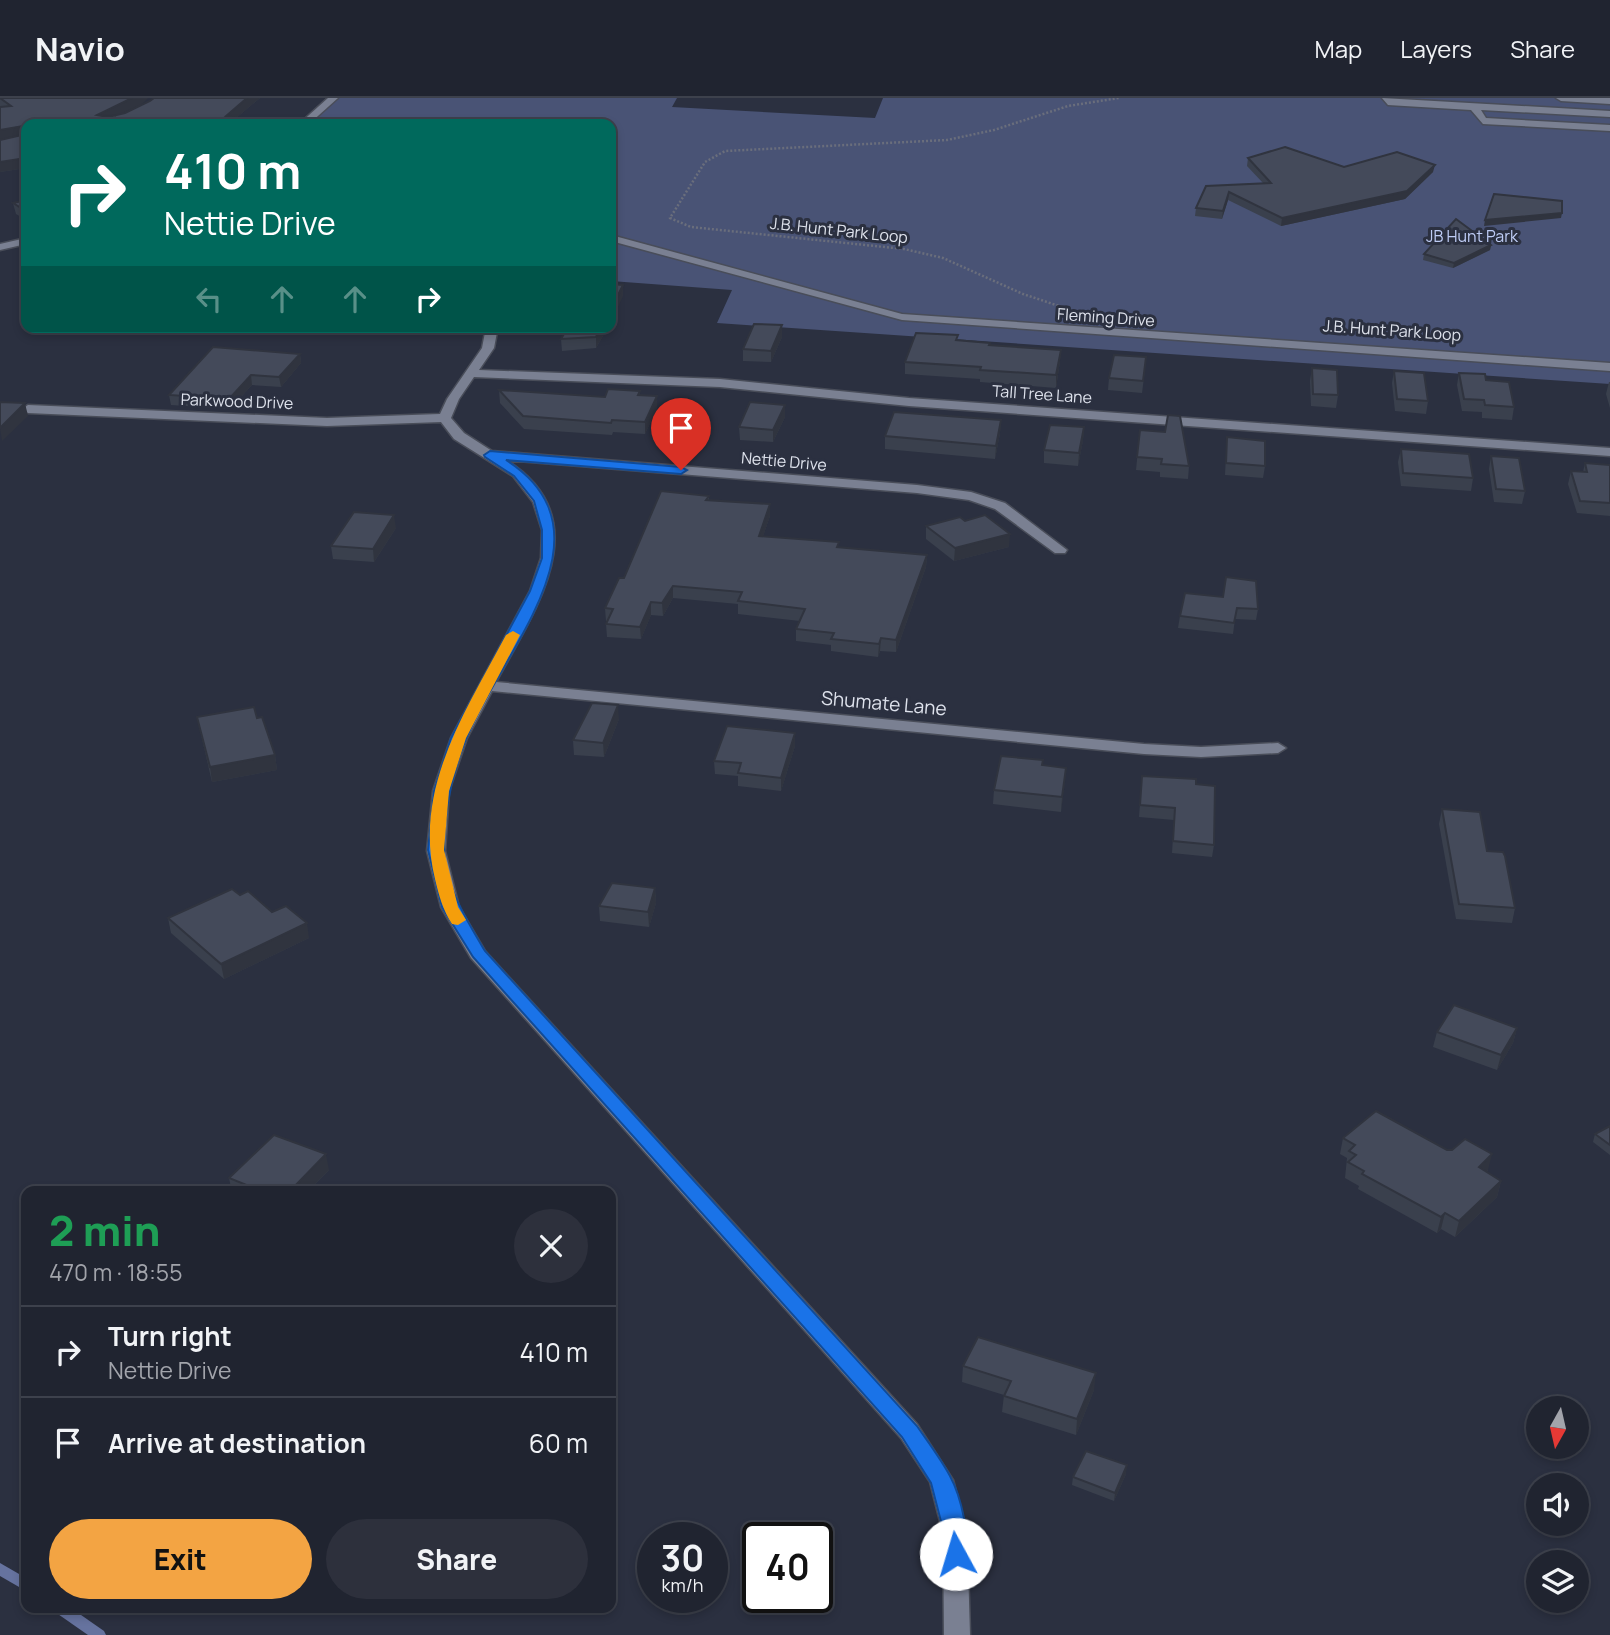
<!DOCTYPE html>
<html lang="en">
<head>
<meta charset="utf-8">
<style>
  :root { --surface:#202430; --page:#2d303c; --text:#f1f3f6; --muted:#a2a4ab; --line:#3d414c; --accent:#f3a443 }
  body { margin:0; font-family:Manrope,sans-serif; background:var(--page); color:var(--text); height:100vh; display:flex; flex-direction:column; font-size:26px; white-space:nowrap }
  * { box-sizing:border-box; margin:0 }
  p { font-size:23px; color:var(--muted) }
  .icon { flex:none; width:38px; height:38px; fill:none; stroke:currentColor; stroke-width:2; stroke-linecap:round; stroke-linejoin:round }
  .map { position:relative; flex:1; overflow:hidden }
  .sheet { position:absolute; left:21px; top:1088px; width:595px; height:427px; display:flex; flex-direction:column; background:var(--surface); border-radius:14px; box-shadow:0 4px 10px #0003,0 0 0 2px var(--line) }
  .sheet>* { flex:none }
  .hud { position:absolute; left:21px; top:21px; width:595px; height:214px; border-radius:14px; box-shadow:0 4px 10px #0003,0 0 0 2px var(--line); background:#00695c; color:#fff; overflow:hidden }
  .needle { width:46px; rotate:188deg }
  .tools { position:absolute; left:1526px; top:1298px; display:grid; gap:14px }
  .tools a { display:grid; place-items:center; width:63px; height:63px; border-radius:50%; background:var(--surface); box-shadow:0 4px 10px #0003,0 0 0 2px var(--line); font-size:35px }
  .speed { position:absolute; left:637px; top:1424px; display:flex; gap:14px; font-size:35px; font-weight:700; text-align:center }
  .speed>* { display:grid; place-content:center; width:91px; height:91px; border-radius:50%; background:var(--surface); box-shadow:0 4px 10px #0003,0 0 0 2px var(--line); line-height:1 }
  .speed small { font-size:18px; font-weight:400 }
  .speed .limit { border:4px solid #111; border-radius:10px; background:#fff; color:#111 }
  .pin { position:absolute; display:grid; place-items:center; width:60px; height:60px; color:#fff; margin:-72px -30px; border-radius:50% 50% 50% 0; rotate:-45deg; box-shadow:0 0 7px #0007 }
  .pin .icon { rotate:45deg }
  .me { position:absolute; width:77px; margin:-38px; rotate:354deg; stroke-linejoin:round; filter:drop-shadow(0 0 5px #0008) }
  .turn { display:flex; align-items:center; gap:24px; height:147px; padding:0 28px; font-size:32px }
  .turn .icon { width:91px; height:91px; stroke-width:2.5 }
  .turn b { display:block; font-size:49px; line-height:60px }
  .lanes { display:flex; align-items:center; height:66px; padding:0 28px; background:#0003; justify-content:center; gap:35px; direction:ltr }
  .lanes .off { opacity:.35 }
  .round { display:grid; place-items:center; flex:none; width:74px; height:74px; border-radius:37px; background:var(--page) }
  .summary { display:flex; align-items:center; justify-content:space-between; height:119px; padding:0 28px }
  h1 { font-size:42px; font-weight:800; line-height:52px; color:#1e9e55 }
  .primary-button { display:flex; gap:14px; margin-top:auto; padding:14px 28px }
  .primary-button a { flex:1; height:80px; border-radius:42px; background:var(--accent); color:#111; font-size:28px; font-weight:800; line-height:80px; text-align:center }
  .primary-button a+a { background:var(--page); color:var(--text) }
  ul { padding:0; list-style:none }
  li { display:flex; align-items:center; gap:21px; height:91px; padding:0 28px; border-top:2px solid var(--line) }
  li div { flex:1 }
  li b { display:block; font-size:26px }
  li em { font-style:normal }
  header { display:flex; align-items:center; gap:42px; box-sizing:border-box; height:98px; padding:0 35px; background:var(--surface); border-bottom:2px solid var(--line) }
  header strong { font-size:33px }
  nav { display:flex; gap:38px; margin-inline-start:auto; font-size:24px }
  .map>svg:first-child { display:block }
  .green { fill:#495375 }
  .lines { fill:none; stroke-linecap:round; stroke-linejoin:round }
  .stream { fill:#66739f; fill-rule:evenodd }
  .minor-casing { stroke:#494d59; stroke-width:3 }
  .path { stroke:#6a6e7c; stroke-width:2.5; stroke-dasharray:2 2; stroke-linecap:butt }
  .minor { fill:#7a8092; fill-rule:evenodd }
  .wall { fill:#3a404d }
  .shaded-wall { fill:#30343f }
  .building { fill:#444a5a; stroke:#30343f; stroke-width:2 }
  .route { fill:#1a73e8; stroke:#114b97; stroke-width:2 }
  .slow { fill:#f59e0b }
  .labels { text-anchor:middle; stroke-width:6; stroke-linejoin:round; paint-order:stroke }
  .far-street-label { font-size:16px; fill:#dee2ec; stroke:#2b3040 }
  .far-park-label { font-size:16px; fill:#beccf5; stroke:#2b3040 }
  .street-label { font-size:19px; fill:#dee2ec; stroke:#2b3040 }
</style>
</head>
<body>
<header>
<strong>Navio</strong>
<nav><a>Map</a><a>Layers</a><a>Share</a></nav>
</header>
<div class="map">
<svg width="1610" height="1537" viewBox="0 0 1610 1537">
  <rect width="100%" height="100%" fill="#2b3040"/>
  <!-- green -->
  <path class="green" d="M333,0H677L672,9L875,20L883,0H1610V286L717,225L732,192L611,183V26H304Z"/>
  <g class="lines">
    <!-- stream -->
    <g class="stream">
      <path d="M0,1465L26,1480V1493L0,1478Z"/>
      <path d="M53,1510H71L104,1533L106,1537H88L55,1514Z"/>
    </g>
    <defs>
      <g id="minor">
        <path d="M328,0H338L309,26H299Z"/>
        <path d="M1382,0L1610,13V19L1481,12L1486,20L1610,27V33L1483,26L1471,12L1388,7Z"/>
        <path d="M1556,0H1610V6L1561,3Z"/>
        <path d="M611,137L902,216L1610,265V273L902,222L611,143Z"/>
        <path d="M26,140V146L0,152V146Z"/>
        <path d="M486,229H498L494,250L479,272L720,281L909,300L1610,350V358L909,308L720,289L474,279L459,301L451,320L464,335L492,353L917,387L971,394L1005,405L1067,452L1065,455H1055L995,411L969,402L917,395L506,362C601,421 534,513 496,584L1144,646L1201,649L1278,645L1286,650L1278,655L1201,659L1144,656L492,593L467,640L449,693L445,753L459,809L485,853L917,1326L953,1382L967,1435L970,1537H944L943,1435L930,1384L901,1340L471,860L441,809L427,753L433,693L451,640L530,493L541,460L542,432L533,404L513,378L454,341L441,324L327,328L28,315L22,311L28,307L327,320L440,316L447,301L482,250Z"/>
      </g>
    </defs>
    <!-- minor casing -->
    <use href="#minor" class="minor-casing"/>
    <!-- path -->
    <path class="path" d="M1062,209L1023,196L943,160L904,151L691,129L670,120L705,64L725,53L947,42L994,32L1068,8L1119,0"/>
    <!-- minor -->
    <use href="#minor" class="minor"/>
  </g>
  <!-- wall -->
  <g class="wall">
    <path d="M0,0L142,6L120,16L125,15L150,3L154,0H260L236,20L256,26H117L26,70L0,74Z"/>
    <path d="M1248,60L1344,69L1433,74L1405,101L1281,128L1228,102L1222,121L1195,118L1196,110L1206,88L1263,85L1247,68Z"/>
    <path d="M26,102V122L16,116L13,105Z"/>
    <path d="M1491,147L1490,152L1453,170L1423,162L1424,156Z"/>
    <path d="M782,227V239L771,264L743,263V251Z"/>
    <path d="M568,229H608L596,250L562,253L561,241Z"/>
    <path d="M957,242L990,247L1061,252L1060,263L1056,290L980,284V281L905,276V264Z"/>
    <path d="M300,256L301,265L281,289L252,287L230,311L171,307L169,297Z"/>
    <path d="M1312,270L1338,297L1336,310L1311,308L1310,283Z"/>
    <path d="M1145,271L1142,295L1108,292L1109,280Z"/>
    <path d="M1394,273L1428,303L1426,316L1395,313L1392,285Z"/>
    <path d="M1459,275L1486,282L1514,309L1512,322L1482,320V314L1462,313L1457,287Z"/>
    <path d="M1609,284H1610V310L1606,296Z"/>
    <path d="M499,292L605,299L640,293V297L657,310L645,336L613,334L612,337L524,331L500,305Z"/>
    <path d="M785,319L773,344L740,342L739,329Z"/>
    <path d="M1001,322L1000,335L995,361L885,351V338Z"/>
    <path d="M1084,329L1083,342L1078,368L1044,365V352Z"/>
    <path d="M1140,332L1189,368L1188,381L1160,379V374L1136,372Z"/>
    <path d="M1227,339L1265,368L1263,380L1225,377Z"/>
    <path d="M1401,351L1473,380L1471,393L1401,388L1398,364Z"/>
    <path d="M1491,358L1525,393L1522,406L1494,404L1489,371Z"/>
    <path d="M1585,365L1610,367V418L1577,415L1568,386L1571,373L1583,374Z"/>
    <path d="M709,398V403L770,418L763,438L839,449L927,457L926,469L896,554L880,553L878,559L831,553V547L796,543V531L800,523L738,516V506L673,500L663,518L651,517L641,541L607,539L606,526L608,523H606L605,510L624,480Z"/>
    <path d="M965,423L1009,449L954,463L926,441V428Z"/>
    <path d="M396,430L374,464L333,461L331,448Z"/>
    <path d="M1223,499L1258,511L1256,522L1235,521L1233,536L1178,530L1180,518Z"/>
    <path d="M197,619L257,620L275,657L277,672L212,684Z"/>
    <path d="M619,621L604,659L574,657L573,642Z"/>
    <path d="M795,635V648L781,693L738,688V678L715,676L714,663Z"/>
    <path d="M1066,670L1061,714L993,706L994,692Z"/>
    <path d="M1142,678L1196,686L1214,747L1212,759L1172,755L1174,722L1139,719Z"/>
    <path d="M1442,711L1487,753L1515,810L1512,825L1456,821L1439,726Z"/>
    <path d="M655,790L656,805L649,829L600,823L599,808Z"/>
    <path d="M240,797L272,814L309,840L224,881L171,835L168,820Z"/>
    <path d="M1517,930L1513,945L1497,972L1433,949L1437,934Z"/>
    <path d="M1610,1028V1057L1593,1044L1595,1036Z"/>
    <path d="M1343,1040L1447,1052L1488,1072L1486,1074L1501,1083L1497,1099L1455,1139L1441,1131L1437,1135L1358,1091L1359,1088L1345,1080L1347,1060L1340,1056Z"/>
    <path d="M329,1072L307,1094H232L229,1080Z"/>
    <path d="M963,1268L1094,1292L1076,1337L1002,1314L1004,1297L962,1284Z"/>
    <path d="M1126,1376L1114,1403L1072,1387L1073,1379Z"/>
  </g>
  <!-- shaded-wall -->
  <g class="shaded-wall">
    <path d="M132,0H148L142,6L99,26L97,17Z"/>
    <path d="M247,0H260L229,26L226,18Z"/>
    <path d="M24,28L26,37L0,42V32Z"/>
    <path d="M26,60V70L0,74V64Z"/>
    <path d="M1435,67L1433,74L1405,101L1281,128L1282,120Z"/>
    <path d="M1229,94L1228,102L1222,121L1223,113Z"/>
    <path d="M1562,115L1561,120L1484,128L1485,122Z"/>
    <path d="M1491,147L1490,152L1453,170L1454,165Z"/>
    <path d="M623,187V198L611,224V211Z"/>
    <path d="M782,227V239L771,264V253Z"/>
    <path d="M601,229H608L596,250V239Z"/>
    <path d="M1061,252L1060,263L1056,290V277Z"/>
    <path d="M300,256L301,265L281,289L279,279Z"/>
    <path d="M251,277L252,287L230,311L229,301Z"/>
    <path d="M657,298V310L645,336V324Z"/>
    <path d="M25,305L28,318L2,343L0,330Z"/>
    <path d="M785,307V319L773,344V332Z"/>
    <path d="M1001,322L1000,335L995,361L996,348Z"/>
    <path d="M1084,329L1083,342L1078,368L1079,355Z"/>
    <path d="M770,406V418L759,450V438Z"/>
    <path d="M394,417L396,430L374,464L373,451Z"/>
    <path d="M1010,436L1009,449L954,463L955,450Z"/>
    <path d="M927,457L926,469L896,554V542Z"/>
    <path d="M673,488V500L663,518L662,505Z"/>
    <path d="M651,504V517L641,541L640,529Z"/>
    <path d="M881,540L880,553L878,559L879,546Z"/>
    <path d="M618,607L619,621L604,659L603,645Z"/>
    <path d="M795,635V648L781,693V680Z"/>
    <path d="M275,657L277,672L212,684L210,669Z"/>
    <path d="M1066,670L1065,684L1061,714L1062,699Z"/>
    <path d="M655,790L656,805L649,829L648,814Z"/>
    <path d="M307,825L309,840L224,881L221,866Z"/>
    <path d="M1517,930L1513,945L1497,972L1501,957Z"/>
    <path d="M326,1056L329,1072L307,1094H289Z"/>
    <path d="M1492,1056L1488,1072L1475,1085L1479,1069Z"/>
    <path d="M1501,1083L1497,1099L1455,1139L1459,1123Z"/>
    <path d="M1445,1115L1441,1131L1437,1135L1441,1119Z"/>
    <path d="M1096,1275L1094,1292L1076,1337L1077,1321Z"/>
    <path d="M1127,1367L1126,1376L1114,1403L1115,1395Z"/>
  </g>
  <!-- building -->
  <g class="building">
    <path d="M0,0H132L97,17L108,19L125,15L150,3L154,0H247L226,18L256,23L245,26H129L116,20L117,26H26V35L24,28L0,32V9L11,8Z"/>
    <path d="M26,36V60L0,64V42Z"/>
    <path d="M1285,49L1344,69L1397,54L1435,67L1407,93L1282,120L1229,94L1223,113L1196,110L1206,88L1271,85L1248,60Z"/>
    <path d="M1494,96L1562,103V115L1485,122Z"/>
    <path d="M26,102V113L13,105Z"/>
    <path d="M1456,121L1491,147L1454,165L1424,156Z"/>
    <path d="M611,186L623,187L611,211Z"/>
    <path d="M754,226L782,227L771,253L743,251Z"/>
    <path d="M568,229H601L596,239L561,241Z"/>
    <path d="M916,235L958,237L956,242L990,245L989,247L1061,252L1056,277L980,272L981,269L905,264Z"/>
    <path d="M213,249L300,256L279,279L251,277L229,301L169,297Z"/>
    <path d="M1114,257L1146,259L1143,283L1109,280Z"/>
    <path d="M1312,270L1337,272L1338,297L1313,296Z"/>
    <path d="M1394,273L1424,275L1428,303L1397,301Z"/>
    <path d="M1459,275L1485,276L1486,282L1509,284L1514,309L1485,307L1484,302L1464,301Z"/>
    <path d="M608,291L640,293L638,297L657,298L645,324L612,322L611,325L523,318L499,292L605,299Z"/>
    <path d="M0,304L25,305L0,330Z"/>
    <path d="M750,304L785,307L773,332L739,329Z"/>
    <path d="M894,314L1001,322L996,348L885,338Z"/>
    <path d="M1168,317L1180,318L1189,368L1161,366L1162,361L1137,359L1140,332L1165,334Z"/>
    <path d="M1050,327L1084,329L1079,355L1044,352Z"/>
    <path d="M1227,339L1265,343V368L1226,365Z"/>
    <path d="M1401,351L1469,356L1473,380L1403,375Z"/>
    <path d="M1491,358L1519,360L1525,393L1496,391Z"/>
    <path d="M1585,365L1610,367V405L1580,403L1571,373L1587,374Z"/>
    <path d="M661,393L709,398L706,402L770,406L759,438L839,444L837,449L927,457L896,542L881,540L879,546L831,541L834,535L796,531L805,511L738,503L742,494L673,488L662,505L651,504L640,529L606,526L613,511L605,510L619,480H624Z"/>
    <path d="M354,414L394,417L373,451L331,448Z"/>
    <path d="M985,417L1010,436L955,450L926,428L960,419L965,423Z"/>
    <path d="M1226,479L1256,483L1258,511L1237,510L1234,525L1180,518L1185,495L1223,499Z"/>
    <path d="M592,605L618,607L603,645L573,642Z"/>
    <path d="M254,609L257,620L262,619L275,657L210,669L197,619Z"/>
    <path d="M727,628L795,635L781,680L738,675L741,665L714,663Z"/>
    <path d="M1001,658L1043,662L1042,667L1066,670L1062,699L994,692Z"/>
    <path d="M1142,678L1196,681V686L1215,688L1214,747L1173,743L1175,710L1140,707Z"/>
    <path d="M1442,711L1480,714L1487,753L1503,754L1505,758L1515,810L1459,806Z"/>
    <path d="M612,785L655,790L648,814L599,808Z"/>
    <path d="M232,791L240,797L248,793L272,814L286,808L307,825L221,866L168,820Z"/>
    <path d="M1454,907L1517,930L1501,957L1437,934Z"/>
    <path d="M1376,1013L1447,1052H1452L1465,1041L1492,1056L1479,1069L1501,1083L1459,1123L1445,1115L1441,1119L1362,1076L1364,1073L1348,1064L1356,1057L1349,1053L1355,1047L1343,1040Z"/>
    <path d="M1610,1028V1047L1595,1036Z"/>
    <path d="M274,1037L326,1056L289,1094H264L229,1080Z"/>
    <path d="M978,1239L1096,1275L1077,1321L1004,1298L1011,1283L963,1268Z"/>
    <path d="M1086,1353L1127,1367L1115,1395L1073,1379Z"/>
  </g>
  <!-- route -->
  <path class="route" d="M490,353L681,369L687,372L681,376L506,362C621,435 499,556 466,641C452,676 444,713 444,750C444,786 467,823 485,853L917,1328C928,1344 941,1361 950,1378C960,1396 973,1445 964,1463L956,1466L948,1463L944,1456V1435L931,1385L902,1339L473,859L442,809L428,752L434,693L451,640L530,493L542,460V432L534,403L514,378L485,359L484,357Z"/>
  <!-- slow -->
  <path class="slow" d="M513,533L520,537L466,640L449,693L444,752L458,809L466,822L458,827L452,826C443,812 439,798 435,781C413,691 465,614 506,537Z"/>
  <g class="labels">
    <!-- far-street labels -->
    <g class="far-street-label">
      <text transform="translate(839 132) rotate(6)" y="6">J.B. Hunt Park Loop</text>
      <text transform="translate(1106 219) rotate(4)" y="6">Fleming Drive</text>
      <text transform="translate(1392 232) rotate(4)" y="6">J.B. Hunt Park Loop</text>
      <text transform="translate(1042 296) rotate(4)" y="6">Tall Tree Lane</text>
      <text transform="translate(237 303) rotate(2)" y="6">Parkwood Drive</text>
      <text transform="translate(784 363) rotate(5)" y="6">Nettie Drive</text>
    </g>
    <!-- far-park labels -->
    <g class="far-park-label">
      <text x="1472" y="144">JB Hunt Park</text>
    </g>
    <!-- street labels -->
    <g class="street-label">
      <text transform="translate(884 605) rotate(5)" y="7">Shumate Lane</text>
    </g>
  </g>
</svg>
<div class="tools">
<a><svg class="needle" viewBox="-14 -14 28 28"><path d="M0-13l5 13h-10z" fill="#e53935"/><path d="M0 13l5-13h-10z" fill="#a2a4ab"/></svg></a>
<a><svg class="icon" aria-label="sound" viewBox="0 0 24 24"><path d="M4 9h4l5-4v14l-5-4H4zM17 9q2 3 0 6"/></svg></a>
<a><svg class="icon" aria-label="layers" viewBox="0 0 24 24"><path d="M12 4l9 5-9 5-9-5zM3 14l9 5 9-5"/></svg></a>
</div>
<div class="speed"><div>30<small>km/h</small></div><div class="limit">40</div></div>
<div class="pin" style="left:681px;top:372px;background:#d93025"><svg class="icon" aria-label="arrive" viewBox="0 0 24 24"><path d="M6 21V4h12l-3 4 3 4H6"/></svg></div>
<svg class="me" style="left:956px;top:1456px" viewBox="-20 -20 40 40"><circle r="19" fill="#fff"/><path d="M0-13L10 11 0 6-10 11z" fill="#1a73e8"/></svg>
<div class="hud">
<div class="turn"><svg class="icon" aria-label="right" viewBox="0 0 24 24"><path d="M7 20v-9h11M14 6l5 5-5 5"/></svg><div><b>410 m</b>Nettie Drive</div></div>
<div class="lanes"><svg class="icon off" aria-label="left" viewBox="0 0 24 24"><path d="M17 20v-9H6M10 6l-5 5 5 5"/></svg><svg class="icon off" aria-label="ahead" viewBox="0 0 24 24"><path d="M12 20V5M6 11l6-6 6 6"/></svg><svg class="icon off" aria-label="ahead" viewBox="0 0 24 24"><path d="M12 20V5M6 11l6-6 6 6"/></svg><svg class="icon" aria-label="right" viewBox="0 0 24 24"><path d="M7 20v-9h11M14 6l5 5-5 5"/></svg></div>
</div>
<section class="sheet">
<div class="summary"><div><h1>2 min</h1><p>470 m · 18:55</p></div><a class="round"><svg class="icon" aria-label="close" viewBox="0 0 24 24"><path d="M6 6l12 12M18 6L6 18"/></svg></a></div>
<ul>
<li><svg class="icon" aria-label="right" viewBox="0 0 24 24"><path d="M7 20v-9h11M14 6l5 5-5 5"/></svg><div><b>Turn right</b><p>Nettie Drive</p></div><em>410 m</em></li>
<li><svg class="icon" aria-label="arrive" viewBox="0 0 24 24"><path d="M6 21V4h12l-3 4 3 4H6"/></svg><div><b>Arrive at destination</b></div><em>60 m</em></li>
</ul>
<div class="primary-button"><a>Exit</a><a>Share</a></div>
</section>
</div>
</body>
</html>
